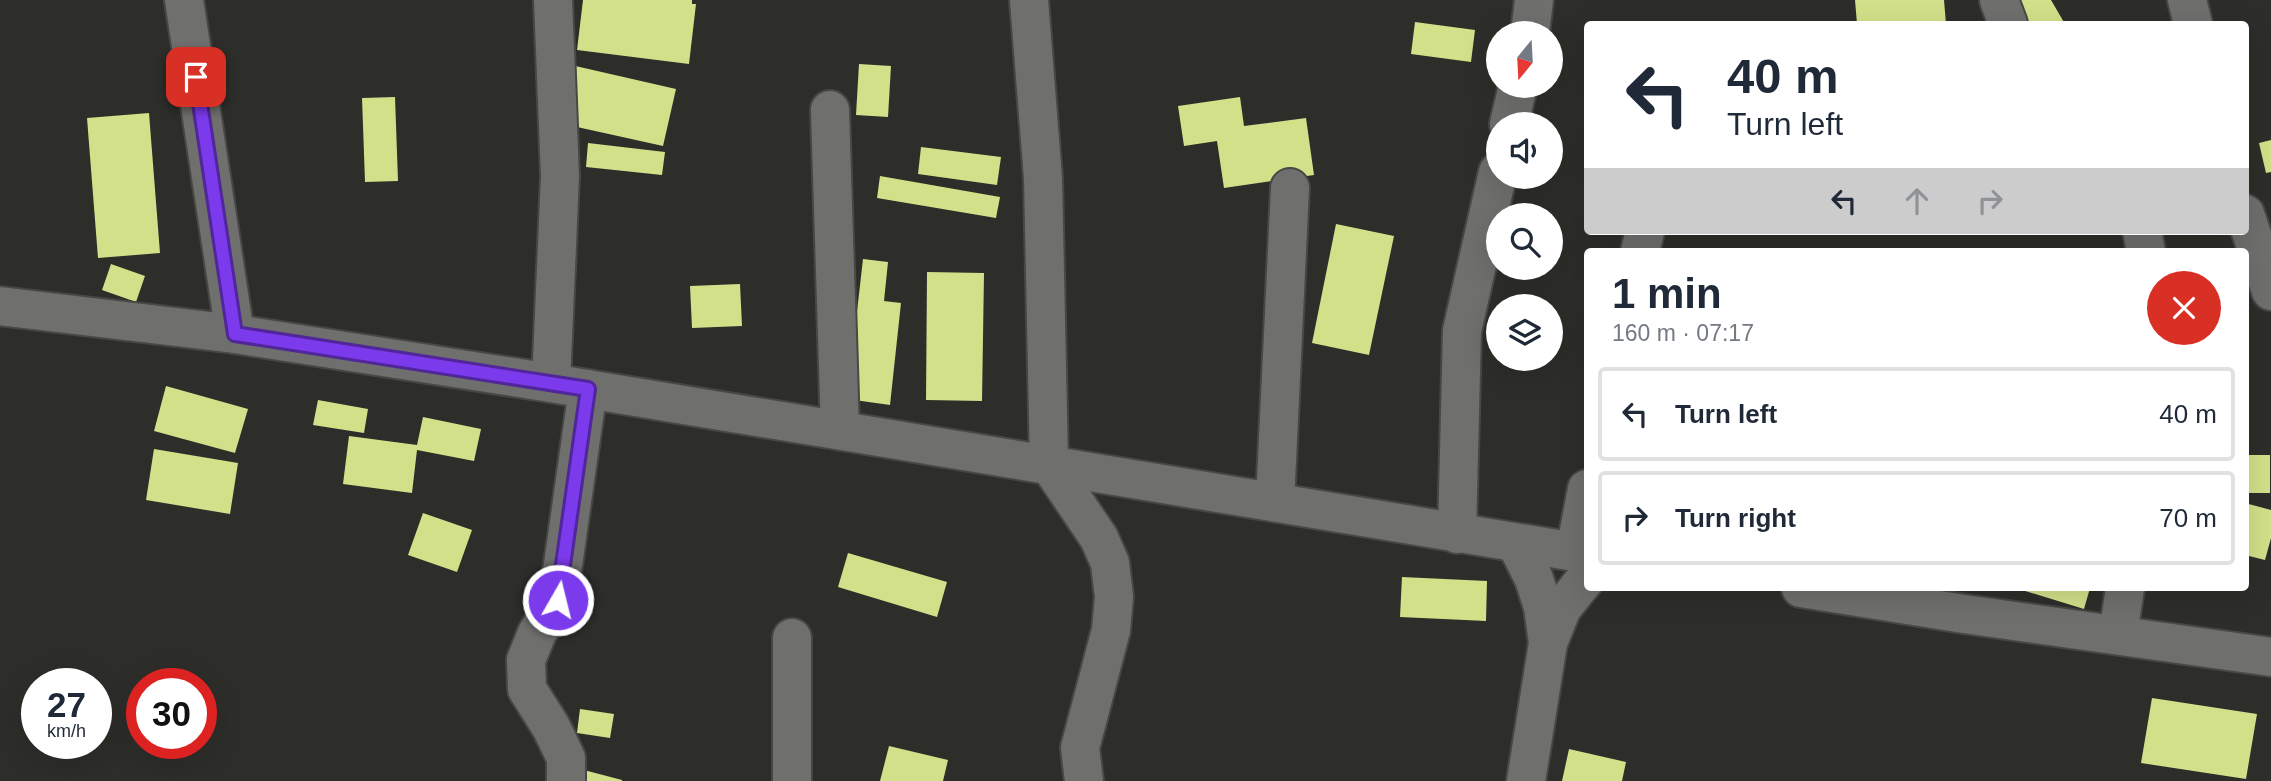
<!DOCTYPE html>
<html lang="en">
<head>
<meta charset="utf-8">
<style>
  :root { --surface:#fff; --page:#f2f2f3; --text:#1f2937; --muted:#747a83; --line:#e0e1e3 }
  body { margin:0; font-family:Helvetica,sans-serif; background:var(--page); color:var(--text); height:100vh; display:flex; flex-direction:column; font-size:26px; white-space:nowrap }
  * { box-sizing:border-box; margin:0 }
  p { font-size:23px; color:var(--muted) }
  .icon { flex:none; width:38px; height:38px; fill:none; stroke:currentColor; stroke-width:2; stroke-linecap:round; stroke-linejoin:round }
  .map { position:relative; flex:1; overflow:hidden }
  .sheet { position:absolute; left:1584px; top:248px; width:665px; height:343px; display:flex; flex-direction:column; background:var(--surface); border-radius:7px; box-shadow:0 7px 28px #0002 }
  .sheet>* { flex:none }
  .hud { position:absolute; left:1584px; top:21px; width:665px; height:214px; border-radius:7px; box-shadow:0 7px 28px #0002; background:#fff; color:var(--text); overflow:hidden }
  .needle { width:46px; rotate:198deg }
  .fabs { position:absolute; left:1486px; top:21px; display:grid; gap:14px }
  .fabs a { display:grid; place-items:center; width:77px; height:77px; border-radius:50%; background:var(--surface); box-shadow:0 7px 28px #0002; font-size:35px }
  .speed { position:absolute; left:21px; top:668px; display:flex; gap:14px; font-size:35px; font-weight:700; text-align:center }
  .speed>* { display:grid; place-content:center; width:91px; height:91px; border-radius:50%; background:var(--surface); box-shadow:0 7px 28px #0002; line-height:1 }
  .speed small { font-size:18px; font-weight:400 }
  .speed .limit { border:10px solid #d22; background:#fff; color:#111 }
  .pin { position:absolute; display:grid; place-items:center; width:60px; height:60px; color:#fff; margin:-30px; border-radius:14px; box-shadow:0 4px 10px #0006 }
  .me { position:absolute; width:77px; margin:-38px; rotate:8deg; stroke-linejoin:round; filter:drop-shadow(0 0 5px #0008) }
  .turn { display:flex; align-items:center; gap:24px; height:147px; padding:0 28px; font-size:32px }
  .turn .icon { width:91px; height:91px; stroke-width:2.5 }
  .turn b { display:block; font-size:49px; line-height:60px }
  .lanes { display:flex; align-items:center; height:66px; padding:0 28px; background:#0003; justify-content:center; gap:35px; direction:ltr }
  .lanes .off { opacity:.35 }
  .round { display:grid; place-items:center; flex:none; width:74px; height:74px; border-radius:37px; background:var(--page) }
  .summary { display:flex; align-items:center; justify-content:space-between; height:119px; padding:0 28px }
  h1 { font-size:42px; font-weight:700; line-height:52px }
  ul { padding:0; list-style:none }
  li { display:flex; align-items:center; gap:21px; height:94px; margin:0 14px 10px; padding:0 14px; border:4px solid var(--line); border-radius:7px }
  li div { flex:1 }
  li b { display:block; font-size:26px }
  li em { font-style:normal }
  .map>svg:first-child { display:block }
  .building { fill:#d2e089 }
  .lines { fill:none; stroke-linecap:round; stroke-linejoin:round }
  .minor-casing { stroke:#474845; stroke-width:42 }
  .minor { stroke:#6f706d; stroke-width:38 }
  .route-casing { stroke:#51269a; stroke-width:18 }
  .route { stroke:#7c3aed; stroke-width:12 }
</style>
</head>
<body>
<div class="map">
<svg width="2271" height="781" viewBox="0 0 2271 781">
  <rect width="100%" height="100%" fill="#2d2d2a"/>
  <!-- building -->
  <g class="building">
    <path d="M583,0H692V4H696L689,64L577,50Z"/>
    <path d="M1855,0H1944L1946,24H1857Z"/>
    <path d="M1996,0H2051L2065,24H2010Z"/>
    <path d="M1415,22L1475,30L1471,62L1411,54Z"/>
    <path d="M859,64L891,66L888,117L856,115Z"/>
    <path d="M571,65L676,89L663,146L559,123Z"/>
    <path d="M395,97L398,181L365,182L362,98Z"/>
    <path d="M1240,97L1244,126L1306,118L1314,175L1224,188L1217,141L1184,146L1178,106Z"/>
    <path d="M149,113L160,253L98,258L87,118Z"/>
    <path d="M2271,140V172L2266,173L2259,143Z"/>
    <path d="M588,143L665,152L662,175L586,167Z"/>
    <path d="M921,147L1001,157L997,185L918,174Z"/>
    <path d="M880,176L1000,197L996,218L877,198Z"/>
    <path d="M1336,224L1394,236L1369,355L1312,343Z"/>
    <path d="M863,259L888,262L884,301L901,303L890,405L847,399Z"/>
    <path d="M111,264L145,276L136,302L102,290Z"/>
    <path d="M927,272L984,273L982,401L926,400Z"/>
    <path d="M740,284L742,326L692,328L690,286Z"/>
    <path d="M166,386L248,409L235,453L154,431Z"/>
    <path d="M318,400L368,409L364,433L313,425Z"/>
    <path d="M423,417L481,429L474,461L417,450L412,493L343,484L349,436L417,445Z"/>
    <path d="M154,449L238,463L230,514L146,500Z"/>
    <rect x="2245" y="455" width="25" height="38"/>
    <path d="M2245,503L2271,510V538L2265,560L2245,555Z"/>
    <path d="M423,513L472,530L457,572L408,555Z"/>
    <path d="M848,553L947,582L937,617L838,587Z"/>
    <path d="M1402,577L1487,581L1486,621L1400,617Z"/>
    <path d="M2022,588H2090L2084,609L2022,590Z"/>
    <path d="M2152,698L2257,714L2246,779L2141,763Z"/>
    <path d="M580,709L614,714L610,738L577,733Z"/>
    <path d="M889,746L948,760L943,781H880Z"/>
    <path d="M1569,749L1626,762L1622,781H1562Z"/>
    <path d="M561,764L622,780V781H557Z"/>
  </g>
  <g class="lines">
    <defs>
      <g id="minor">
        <path d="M184,0L235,334"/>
        <path d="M1029,0L1043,178L1049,464L1099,538L1110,563L1114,597L1111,630L1080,748L1084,781"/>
        <path d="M1999,0L2008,24"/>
        <path d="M2187,0L2193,24"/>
        <path d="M1530,33L1534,0"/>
        <path d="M830,110L840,430"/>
        <path d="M1509,124L1518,86"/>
        <path d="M2245,214L2271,291"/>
        <path d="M2142,231L2146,252"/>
        <path d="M1640,252L1645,231"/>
        <path d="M0,306L235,334L551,383L1587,554"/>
        <path d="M551,383L560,176L553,0"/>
        <path d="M1275,502L1290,188"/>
        <path d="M1457,534L1462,331L1498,172"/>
        <path d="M1516,543L1534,579L1543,607L1548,643"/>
        <path d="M1575,552L1587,489"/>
        <path d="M1801,588L1964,614L2271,657"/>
        <path d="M2118,635L2125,588"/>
        <path d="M792,638V781"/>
        <path d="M566,781V758L551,727L527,689L526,660L537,633L558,600L588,389"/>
        <path d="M1526,781L1548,643L1562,608L1587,577"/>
      </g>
    </defs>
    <!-- minor casing -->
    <use href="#minor" class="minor-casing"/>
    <!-- minor -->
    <use href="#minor" class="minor"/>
  </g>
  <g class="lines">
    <defs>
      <path id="route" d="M196,77L235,334L588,389L558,600"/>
    </defs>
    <!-- route casing -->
    <use href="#route" class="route-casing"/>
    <!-- route -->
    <use href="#route" class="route"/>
  </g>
</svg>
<div class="fabs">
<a><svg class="needle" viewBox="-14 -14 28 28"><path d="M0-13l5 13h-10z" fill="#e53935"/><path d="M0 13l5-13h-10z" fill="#747a83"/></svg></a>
<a><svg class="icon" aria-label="sound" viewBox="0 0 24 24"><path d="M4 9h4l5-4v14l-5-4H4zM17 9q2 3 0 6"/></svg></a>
<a><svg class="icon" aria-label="search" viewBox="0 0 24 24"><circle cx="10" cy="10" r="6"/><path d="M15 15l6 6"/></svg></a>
<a><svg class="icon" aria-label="layers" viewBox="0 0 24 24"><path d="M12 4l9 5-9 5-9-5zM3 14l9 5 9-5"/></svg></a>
</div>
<div class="speed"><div>27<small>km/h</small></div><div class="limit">30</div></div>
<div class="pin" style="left:196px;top:77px;background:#d93025"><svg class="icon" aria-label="arrive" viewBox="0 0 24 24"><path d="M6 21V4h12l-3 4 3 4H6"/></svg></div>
<svg class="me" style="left:558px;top:600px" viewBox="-20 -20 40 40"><circle r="17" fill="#7c3aed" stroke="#fff" stroke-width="3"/><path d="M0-11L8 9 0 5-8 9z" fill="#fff"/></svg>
<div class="hud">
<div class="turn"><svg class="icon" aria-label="left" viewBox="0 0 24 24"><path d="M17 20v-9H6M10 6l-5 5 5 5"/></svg><div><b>40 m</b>Turn left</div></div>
<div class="lanes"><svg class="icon" aria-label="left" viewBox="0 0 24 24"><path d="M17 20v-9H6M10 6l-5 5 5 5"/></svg><svg class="icon off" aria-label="ahead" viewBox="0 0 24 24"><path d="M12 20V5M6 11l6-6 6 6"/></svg><svg class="icon off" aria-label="right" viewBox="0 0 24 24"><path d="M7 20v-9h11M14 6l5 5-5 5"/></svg></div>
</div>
<section class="sheet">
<div class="summary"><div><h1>1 min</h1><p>160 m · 07:17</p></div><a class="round" style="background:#d93025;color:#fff"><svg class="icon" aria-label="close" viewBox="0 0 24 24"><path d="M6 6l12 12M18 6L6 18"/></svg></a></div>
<ul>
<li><svg class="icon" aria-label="left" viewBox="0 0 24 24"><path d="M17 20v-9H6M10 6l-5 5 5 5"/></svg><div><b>Turn left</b></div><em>40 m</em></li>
<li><svg class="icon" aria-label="right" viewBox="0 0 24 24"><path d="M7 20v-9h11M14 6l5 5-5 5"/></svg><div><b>Turn right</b></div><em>70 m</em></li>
</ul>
</section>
</div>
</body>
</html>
